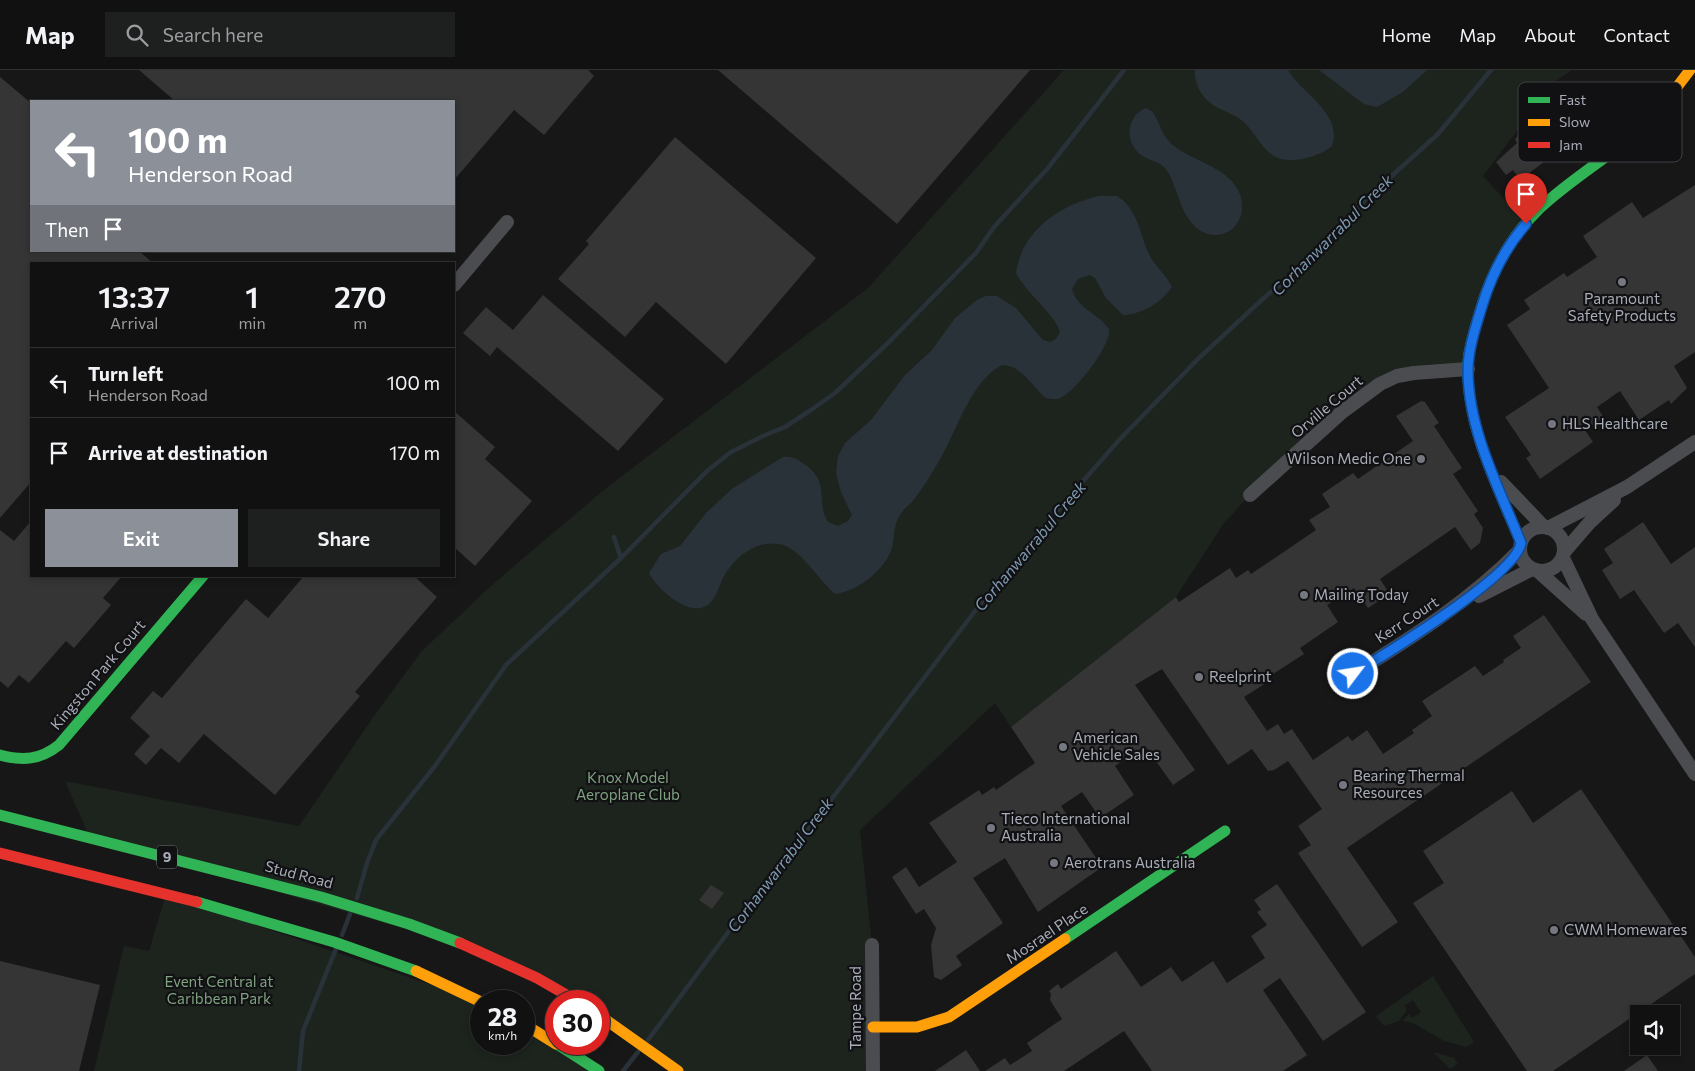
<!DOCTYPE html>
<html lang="en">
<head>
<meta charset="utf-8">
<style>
  :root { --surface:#111; --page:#1e1f1f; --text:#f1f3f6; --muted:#9c9d9f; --line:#303131; --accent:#8c9099 }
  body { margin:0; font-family:Commissioner,sans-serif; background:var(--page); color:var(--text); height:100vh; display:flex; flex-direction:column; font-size:19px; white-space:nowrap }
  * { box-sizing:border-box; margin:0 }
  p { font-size:16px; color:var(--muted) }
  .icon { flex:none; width:28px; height:28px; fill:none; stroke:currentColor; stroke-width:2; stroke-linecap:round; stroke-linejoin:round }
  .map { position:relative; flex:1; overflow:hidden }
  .details { position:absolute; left:30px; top:192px; width:425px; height:315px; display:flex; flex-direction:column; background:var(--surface); border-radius:0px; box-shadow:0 2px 8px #0003,0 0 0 1px var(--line) }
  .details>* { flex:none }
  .hud { position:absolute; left:30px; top:30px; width:425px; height:152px; border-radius:0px; box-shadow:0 2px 8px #0003,0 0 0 1px var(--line); background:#8c9099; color:#fff; overflow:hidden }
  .fabs { position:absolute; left:1630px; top:935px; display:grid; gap:10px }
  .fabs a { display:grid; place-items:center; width:50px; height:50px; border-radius:0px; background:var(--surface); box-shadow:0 2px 8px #0003,0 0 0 1px var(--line); font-size:25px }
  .speed { position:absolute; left:470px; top:920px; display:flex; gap:10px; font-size:25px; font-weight:700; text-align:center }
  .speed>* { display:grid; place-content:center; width:65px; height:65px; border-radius:50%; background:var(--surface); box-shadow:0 2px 8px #0003,0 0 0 1px var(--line); line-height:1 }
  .speed small { font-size:12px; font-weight:400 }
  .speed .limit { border:8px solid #d22; background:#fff; color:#111 }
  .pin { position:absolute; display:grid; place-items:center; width:42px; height:42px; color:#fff; margin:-51px -21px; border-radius:50% 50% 50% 0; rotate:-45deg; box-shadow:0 0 5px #0007 }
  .pin .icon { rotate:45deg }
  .me { position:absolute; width:55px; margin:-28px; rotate:59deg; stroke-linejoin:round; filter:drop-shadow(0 0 4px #0008) }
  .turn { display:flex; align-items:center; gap:18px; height:105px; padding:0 15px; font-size:22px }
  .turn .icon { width:65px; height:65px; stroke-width:2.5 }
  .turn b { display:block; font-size:35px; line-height:42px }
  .then { display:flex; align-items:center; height:48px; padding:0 15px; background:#0003; gap:10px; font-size:19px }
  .eta { display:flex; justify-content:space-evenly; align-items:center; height:85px; text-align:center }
  .eta b { font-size:30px; font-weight:600; line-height:35px }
  .button { display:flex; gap:10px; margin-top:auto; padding:10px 15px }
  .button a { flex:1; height:58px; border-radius:0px; background:var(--accent); color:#fff; font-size:20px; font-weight:600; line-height:58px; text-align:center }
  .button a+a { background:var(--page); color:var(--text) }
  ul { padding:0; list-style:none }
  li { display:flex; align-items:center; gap:15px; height:70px; padding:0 15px; border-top:1px solid var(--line) }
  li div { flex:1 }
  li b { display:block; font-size:19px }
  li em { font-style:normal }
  header { display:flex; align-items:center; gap:30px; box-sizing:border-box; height:70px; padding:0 25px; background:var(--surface); border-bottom:1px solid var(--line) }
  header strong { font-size:24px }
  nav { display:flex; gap:28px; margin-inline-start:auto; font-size:18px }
  .search { width:350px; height:45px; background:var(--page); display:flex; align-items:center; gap:12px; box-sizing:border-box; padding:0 18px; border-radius:0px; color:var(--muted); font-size:19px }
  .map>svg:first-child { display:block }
  .green { fill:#1d241e }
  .water { fill:#2a3239 }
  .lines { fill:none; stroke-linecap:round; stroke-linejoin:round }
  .stream { stroke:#2a3239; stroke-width:4.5 }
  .building { fill:#353536 }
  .street { stroke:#4b4c50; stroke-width:14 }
  .fast { stroke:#30b455; stroke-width:11 }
  .slow { stroke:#ff9f0a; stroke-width:11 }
  .jam { stroke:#e5322d; stroke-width:11 }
  .route-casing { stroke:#114b97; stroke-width:12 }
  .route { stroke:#1a73e8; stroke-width:9 }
  .poi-dot { fill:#757880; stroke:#111113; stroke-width:2 }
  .labels { text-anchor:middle; stroke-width:4.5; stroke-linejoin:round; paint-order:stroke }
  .shield { fill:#111113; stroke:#7b7e86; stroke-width:1 }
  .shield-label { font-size:14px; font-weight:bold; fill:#a8adb8 }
  .poi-label { font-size:15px; fill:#a8adb8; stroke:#111113; text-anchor:start }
  .street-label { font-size:15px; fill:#a8adb8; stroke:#111113 }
  .park-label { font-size:15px; fill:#7fa381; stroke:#111113 }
  .water-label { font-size:16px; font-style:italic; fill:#7f9bb3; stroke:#111113 }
  .key { fill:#111113; stroke:#3e4045; stroke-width:1 }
  .key-label { font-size:14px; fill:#a8adb8 }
</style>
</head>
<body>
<header>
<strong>Map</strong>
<div class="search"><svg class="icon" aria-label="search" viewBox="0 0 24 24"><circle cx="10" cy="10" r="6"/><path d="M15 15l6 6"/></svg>Search here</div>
<nav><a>Home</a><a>Map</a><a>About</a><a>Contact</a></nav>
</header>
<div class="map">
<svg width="1695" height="1001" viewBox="0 0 1695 1001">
  <rect width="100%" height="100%" fill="#171717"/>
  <!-- green -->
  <g class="green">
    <path d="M1064,0H1572L1553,13L1483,106L1526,153L1497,195L1468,299L1397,306L1250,425L1224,453L1176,527L1011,657L995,633L860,760L872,875L873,1001H678L599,945V931H577L471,878L90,768L65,711L299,756L374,646L421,582L493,514L605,419L868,218Z"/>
    <path d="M166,824L481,932V974H524V954L599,1001H94L124,876L149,881Z"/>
    <path d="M1433,906L1474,972L1466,977L1444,971L1411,952L1402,951L1409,944L1412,948L1421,942L1413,930L1404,936L1407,940L1399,951L1384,956L1376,946Z"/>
    <path d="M1433,982L1454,988L1458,994L1450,999Z"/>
  </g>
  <!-- water -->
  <g class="water">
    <path d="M1195,0H1288C1302,24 1343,43 1332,76C1320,86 1294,94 1278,88C1264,83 1255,63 1244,52C1233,42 1215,40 1205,28C1199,21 1194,9 1195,0Z"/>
    <path d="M1319,0H1427L1403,22L1377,37L1364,34Z"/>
    <path d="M1146,38L1152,41C1161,53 1160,65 1174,76C1193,91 1226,97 1238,120C1253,149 1225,178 1198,159C1181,146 1178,120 1168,102C1160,90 1150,92 1140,84C1124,71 1127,45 1146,38Z"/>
    <path d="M1099,126H1117C1140,141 1139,166 1151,188C1157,198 1167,206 1172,217C1161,233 1142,244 1123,245L1106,228L1095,208L1089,205L1078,209L1072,219C1077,239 1098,243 1109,259C1111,276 1077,319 1062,327C1057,330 1052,329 1046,328C1032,317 1022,295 1002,295C969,312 956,365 936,396C930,406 923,418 915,428C911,434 904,438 900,445C894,453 894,468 892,478C885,500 858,521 835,524C819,510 801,480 783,475C758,468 736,486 724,506C719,515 717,526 710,533C692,551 657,519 649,503L661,484L680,476L706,443L733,418L783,387C792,386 797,389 804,394C831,411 815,431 828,452L838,456L848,451L852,445L841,422L836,403L838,386L845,373L871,350L905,305L932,280L955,248L977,230L986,226H997L1016,238L1043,270L1050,272L1056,269L1060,262C1055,244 1026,223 1016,203C1022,160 1060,135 1099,126Z"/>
  </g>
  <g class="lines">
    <!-- stream -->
    <g class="stream">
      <path d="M621,488L707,401L731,382L763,366L785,357L811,340L835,323L888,273L976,183L994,157L1048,98L1124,0"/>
      <path d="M357,828L367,793L376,770L435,696L506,595L621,488L614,467"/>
      <path d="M342,865L350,844"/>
      <path d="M648,970L755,826L789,785L988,524L1062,435L1120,369L1199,288L1266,226L1314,187L1365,130L1438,64L1491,0"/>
      <path d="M299,1001L303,961L336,879"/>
      <path d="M623,1001L638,982"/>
    </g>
  </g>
  <!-- building -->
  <g class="building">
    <path d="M139,0H588L594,6L544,65L514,40L454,110V31H175Z"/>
    <path d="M718,0H1030L897,154Z"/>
    <path d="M0,7L31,33V181H139L154,194H31V412L0,448Z"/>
    <path d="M1540,42L1556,64L1549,69L1552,73L1543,80L1549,88L1520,110L1513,100L1506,105L1496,92L1517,73L1515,69L1529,56L1526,53Z"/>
    <path d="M675,67L816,188L726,294L656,232L625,267L558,209L589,174L586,171Z"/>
    <path d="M1695,115V282L1674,296L1687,318L1671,334L1669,330L1639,350L1620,321L1597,337L1604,348L1585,360L1593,372L1540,409L1526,388L1531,385L1505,347L1549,318L1507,255L1530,239L1524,230L1564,203L1567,207L1597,187L1583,166L1632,132L1643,148Z"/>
    <path d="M543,225L664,329L618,381L497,277L490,286L463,263L486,237L513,260Z"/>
    <path d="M1421,331L1425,332L1439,353L1434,356L1462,398L1453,404L1478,441L1474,444L1483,458L1480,473L1471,480L1455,457L1380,509L1387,520L1378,527L1380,530L1368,538L1354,518L1327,535L1338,552L1300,578L1304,584L1264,610L1266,613L1244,627L1267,661L1278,654L1284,664L1292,659L1313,690L1348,666L1352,671L1367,660L1383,684L1414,663L1412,660L1432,646L1422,631L1475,596L1483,606L1504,592L1503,590L1521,578L1513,566L1544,545L1591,612L1347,778L1398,852L1362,877L1298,783L1311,775L1298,756L1322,739L1288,691L1274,700L1268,701L1252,679L1228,695L1162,599L1135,615L1195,700L1173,715L1145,676L1115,696L1134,725L1100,748L1082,722L1061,736L1102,797L1038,842L1005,788L973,808L1003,853L956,886L962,895L941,910L934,907L931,875L936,858L924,839L916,844L892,807L906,797L919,817L957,792L929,753L979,720L982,725L994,717L996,720L1035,693L1011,657L1176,527L1179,532L1230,498L1236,508L1248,500L1251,504L1316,460L1309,450L1330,437L1322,424L1353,403L1358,409L1413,371L1396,346Z"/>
    <path d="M454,341L495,377L485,389L532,431L475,496L454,477Z"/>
    <path d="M31,451V506H122L103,528L111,535L74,578L66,571L29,613L19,605L8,618L0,611V460L14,471Z"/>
    <path d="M1643,452L1671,494L1695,477V577L1678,553L1664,563L1634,520L1620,529L1602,500L1613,493L1604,479Z"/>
    <path d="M304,506H414L437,527L355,622L360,626L275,725L204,664L179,693L161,678L146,695L134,684L150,666L130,648L153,621L162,628L246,529L268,548Z"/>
    <path d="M1581,719L1695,887V904L1553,1001H1527L1413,833L1444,813L1423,781L1512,721L1533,753Z"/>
    <path d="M1277,814L1366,942L1323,971L1280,908L1263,920L1307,985L1283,1001H1152L1124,961L1064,1001H985L1005,988L1010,995L1032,981L1027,973L1062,949L1050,930L1051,924L1049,921L1058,914L1061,919L1116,881L1141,917L1171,897L1182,912L1213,891L1227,913L1265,888L1251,866L1267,855L1257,842L1261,840L1254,830Z"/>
    <path d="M711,815L724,823L712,839L699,830Z"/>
    <path d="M0,891L100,915L79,1001H0Z"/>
    <path d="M966,980L980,1001H935Z"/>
    <path d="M1647,985L1658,1001H1624Z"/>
  </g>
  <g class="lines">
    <!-- street -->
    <g class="street">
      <path d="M454,215L507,152"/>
      <path d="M1501,412L1543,456"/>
      <path d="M1250,425L1342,342L1380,314L1397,306L1414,303L1468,299"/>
      <circle cx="1542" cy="479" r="22"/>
      <path d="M1548,458L1627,417L1695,372"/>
      <path d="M1565,481L1590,452L1614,430"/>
      <path d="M1563,488L1592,549L1695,704"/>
      <path d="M1539,502L1586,544"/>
      <path d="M1479,526L1532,499"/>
      <path d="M1353,604C1413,567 1471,530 1520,480"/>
      <path d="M872,875L873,1001"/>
    </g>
    <!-- fast -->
    <g class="fast">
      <path d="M1521,473C1498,417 1465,355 1468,293C1469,274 1476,256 1481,238C1492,201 1512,165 1540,138C1571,109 1609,87 1641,59"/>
      <path d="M0,685C23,691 40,690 59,675L203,506"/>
      <path d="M0,745L321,827L409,854L460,873"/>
      <path d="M197,832L334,872L416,901"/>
      <path d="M1065,869L1225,761"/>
      <path d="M557,974L599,1001"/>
    </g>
    <!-- slow -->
    <g class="slow">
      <path d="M1641,59L1661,38L1690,0"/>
      <path d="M416,901L481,932"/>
      <path d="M599,945L678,1001"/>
      <path d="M524,954L556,974"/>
      <path d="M873,957H917L949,947L1065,869"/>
    </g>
    <!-- jam -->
    <g class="jam">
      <path d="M0,783L197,832"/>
      <path d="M460,873L537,908L577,931"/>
    </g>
  </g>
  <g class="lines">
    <defs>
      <path id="route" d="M1353,604C1384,585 1516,505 1521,473C1499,418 1468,360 1468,300C1468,279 1476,256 1482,236C1491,206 1505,178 1526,154"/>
    </defs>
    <!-- route casing -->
    <use href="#route" class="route-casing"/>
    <!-- route -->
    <use href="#route" class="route"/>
  </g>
  <!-- markers -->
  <g class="poi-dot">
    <circle cx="1622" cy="212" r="5"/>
    <circle cx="1552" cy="354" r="5"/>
    <circle cx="1421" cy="389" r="5"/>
    <circle cx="1304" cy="525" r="5"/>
    <circle cx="1199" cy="607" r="5"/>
    <circle cx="1063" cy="677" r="5"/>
    <circle cx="1343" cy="715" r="5"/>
    <circle cx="991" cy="758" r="5"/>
    <circle cx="1054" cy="793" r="5"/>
    <circle cx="1554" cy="860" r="5"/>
  </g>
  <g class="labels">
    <!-- shield labels -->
    <rect class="shield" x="157" y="775.5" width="20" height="23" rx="4"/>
    <g class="shield-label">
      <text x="167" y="792">9</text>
    </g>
    <!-- poi labels -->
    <g class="poi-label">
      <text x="1622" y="234" text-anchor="middle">Paramount<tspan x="1622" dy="17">Safety Products</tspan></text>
      <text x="1562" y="359">HLS Healthcare</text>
      <text x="1411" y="394" text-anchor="end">Wilson Medic One</text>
      <text x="1314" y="530">Mailing Today</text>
      <text x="1209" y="612">Reelprint</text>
      <text x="1073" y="673">American<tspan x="1073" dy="17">Vehicle Sales</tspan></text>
      <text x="1353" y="711">Bearing Thermal<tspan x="1353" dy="17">Resources</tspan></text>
      <text x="1001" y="754">Tieco International<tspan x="1001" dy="17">Australia</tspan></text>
      <text x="1064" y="798">Aerotrans Australia</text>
      <text x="1564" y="865">CWM Homewares</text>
    </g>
    <!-- street labels -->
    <g class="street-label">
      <text transform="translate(1327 337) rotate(-40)" y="5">Orville Court</text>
      <text transform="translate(1407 550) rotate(-33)" y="5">Kerr Court</text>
      <text transform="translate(98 605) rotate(-50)" y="5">Kingston Park Court</text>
      <text transform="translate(299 805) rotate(15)" y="5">Stud Road</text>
      <text transform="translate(1047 864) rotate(-34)" y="5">Mosrael Place</text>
      <text transform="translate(856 938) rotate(-90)" y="5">Tampe Road</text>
    </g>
    <!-- park labels -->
    <g class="park-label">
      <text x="628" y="713">Knox Model<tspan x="628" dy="17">Aeroplane Club</tspan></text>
      <text x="219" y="917">Event Central at<tspan x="219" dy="17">Caribbean Park</tspan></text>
    </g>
    <!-- water labels -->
    <g class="water-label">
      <text transform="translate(1332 165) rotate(-45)" y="6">Corhanwarrabul Creek</text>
      <text transform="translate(1030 476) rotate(-50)" y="6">Corhanwarrabul Creek</text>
      <text transform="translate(780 795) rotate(-53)" y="6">Corhanwarrabul Creek</text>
    </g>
  </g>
  <!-- legend -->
  <rect x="1518" y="12" width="164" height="80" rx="8" class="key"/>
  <rect x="1528" y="27" width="22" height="6" fill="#30b455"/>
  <rect x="1528" y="49" width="22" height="7" fill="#ff9f0a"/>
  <rect x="1528" y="72" width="22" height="6" fill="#e5322d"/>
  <g class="key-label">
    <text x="1559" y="35">Fast</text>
    <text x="1559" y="57">Slow</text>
    <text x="1559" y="80">Jam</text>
  </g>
</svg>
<div class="fabs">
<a><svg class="icon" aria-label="sound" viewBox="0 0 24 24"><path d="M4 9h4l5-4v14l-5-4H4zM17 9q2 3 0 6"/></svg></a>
</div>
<div class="speed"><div>28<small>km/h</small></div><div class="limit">30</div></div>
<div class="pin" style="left:1526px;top:154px;background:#d93025"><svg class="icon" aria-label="arrive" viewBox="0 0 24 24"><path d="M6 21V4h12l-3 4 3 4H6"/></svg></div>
<svg class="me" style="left:1353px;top:604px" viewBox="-20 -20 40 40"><circle r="17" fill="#1a73e8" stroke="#fff" stroke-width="3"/><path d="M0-11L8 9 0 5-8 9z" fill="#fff"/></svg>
<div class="hud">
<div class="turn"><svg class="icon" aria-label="left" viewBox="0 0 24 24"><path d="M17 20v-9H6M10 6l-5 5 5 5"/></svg><div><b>100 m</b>Henderson Road</div></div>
<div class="then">Then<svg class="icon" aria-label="arrive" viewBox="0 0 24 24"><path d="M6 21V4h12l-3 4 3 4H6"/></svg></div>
</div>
<section class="details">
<div class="eta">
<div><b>13:37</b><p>Arrival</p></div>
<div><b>1</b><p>min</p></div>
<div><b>270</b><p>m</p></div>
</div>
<ul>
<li><svg class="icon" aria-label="left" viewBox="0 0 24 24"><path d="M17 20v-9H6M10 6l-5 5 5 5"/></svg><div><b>Turn left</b><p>Henderson Road</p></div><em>100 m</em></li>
<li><svg class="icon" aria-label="arrive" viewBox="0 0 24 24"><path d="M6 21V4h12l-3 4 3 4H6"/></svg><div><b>Arrive at destination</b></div><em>170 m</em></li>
</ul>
<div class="button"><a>Exit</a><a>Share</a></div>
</section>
</div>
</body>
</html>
